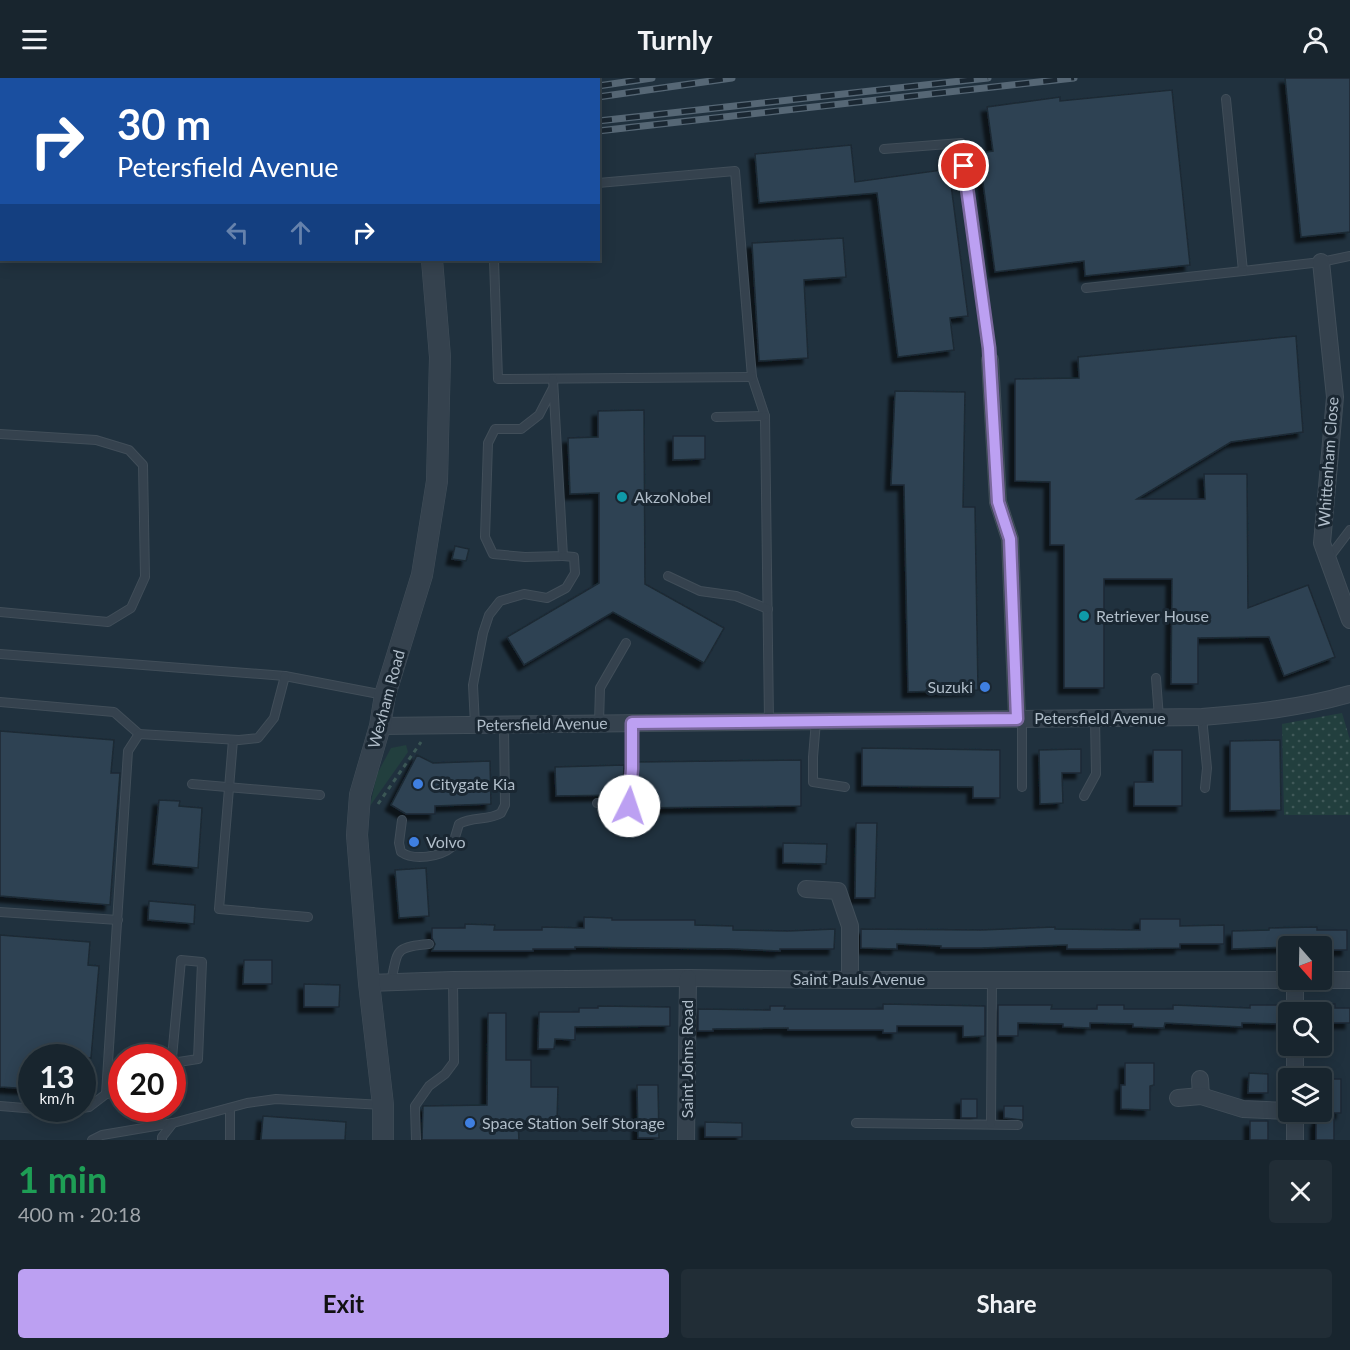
<!DOCTYPE html>
<html lang="en">
<head>
<meta charset="utf-8">
<style>
  :root { --surface:#18252e; --page:#212d36; --text:#f1f3f6; --muted:#9fa5aa; --line:#36424a; --accent:#bca0f2 }
  body { margin:0; font-family:Lato,sans-serif; background:var(--page); color:var(--text); height:100vh; display:flex; flex-direction:column; font-size:22px; white-space:nowrap }
  * { box-sizing:border-box; margin:0 }
  p { font-size:20px; color:var(--muted) }
  .icon { flex:none; width:33px; height:33px; fill:none; stroke:currentColor; stroke-width:2; stroke-linecap:round; stroke-linejoin:round }
  .map { position:relative; height:1062px; overflow:hidden }
  .sheet { display:flex; flex-direction:column; background:var(--surface); flex:1 }
  .sheet>* { flex:none }
  .banner { position:absolute; left:0px; top:0px; width:600px; height:183px; box-shadow:0 3px 15px #0003,0 0 0 2px var(--line); background:#1a4fa0; color:#fff; overflow:hidden }
  .needle { width:39px; rotate:160deg }
  .controls { position:absolute; left:1278px; top:858px; display:grid; gap:12px }
  .controls a { display:grid; place-items:center; width:54px; height:54px; border-radius:6px; background:var(--surface); box-shadow:0 3px 15px #0003,0 0 0 2px var(--line); font-size:30px }
  .speed { position:absolute; left:18px; top:966px; display:flex; gap:12px; font-size:30px; font-weight:700; text-align:center }
  .speed>* { display:grid; place-content:center; width:78px; height:78px; border-radius:50%; background:var(--surface); box-shadow:0 3px 15px #0003,0 0 0 2px var(--line); line-height:1 }
  .speed small { font-size:15px; font-weight:400 }
  .speed .limit { border:9px solid #d22; background:#fff; color:#111 }
  .pin { position:absolute; display:grid; place-items:center; width:51px; height:51px; color:#fff; margin:-26px; border:3px solid #fff; border-radius:50%; box-shadow:0 2px 6px #0007 }
  .me { position:absolute; width:66px; margin:-33px; rotate:4deg; stroke-linejoin:round; filter:drop-shadow(0 0 4px #0008) }
  .turn { display:flex; align-items:center; gap:21px; height:126px; padding:0 18px; font-size:27px }
  .turn .icon { width:78px; height:78px; stroke-width:2.5 }
  .turn b { display:block; font-size:42px; line-height:51px }
  .lanes { display:flex; align-items:center; height:57px; padding:0 18px; background:#0003; justify-content:center; gap:30px; direction:ltr }
  .lanes .off { opacity:.35 }
  .round { display:grid; place-items:center; flex:none; width:63px; height:63px; border-radius:6px; background:var(--page) }
  .summary { display:flex; align-items:center; justify-content:space-between; height:102px; padding:0 18px }
  h1 { font-size:36px; font-weight:700; line-height:45px; color:#1e9e55 }
  .cta { display:flex; gap:12px; margin-top:auto; padding:12px 18px }
  .cta a { flex:1; height:69px; border-radius:6px; background:var(--accent); color:#111; font-size:24px; font-weight:700; line-height:69px; text-align:center }
  .cta a+a { background:var(--page); color:var(--text) }
  header { display:flex; justify-content:space-between; align-items:center; height:78px; padding:0 18px; background:var(--surface); font-size:27px; font-weight:700 }
  .map>svg:first-child { display:block }
  .grass { fill:#223f3e }
  .park { fill:url(#park-dots) }
  .building { fill:#2f4352; stroke:#1c2934; stroke-width:1.5; filter:url(#shadow) }
  .lines { fill:none; stroke-linecap:round; stroke-linejoin:round }
  .service-casing { stroke:#414e59; stroke-width:10 }
  .minor-casing { stroke:#414e59; stroke-width:18 }
  .tertiary-casing { stroke:#414e59; stroke-width:22 }
  .path { stroke:#3b5755; stroke-width:3; stroke-dasharray:4.5 4.5; stroke-linecap:butt }
  .service { stroke:#35424e; stroke-width:8 }
  .minor { stroke:#35424e; stroke-width:16 }
  .tertiary { stroke:#35424e; stroke-width:21 }
  .rail-casing { stroke:#566775; stroke-width:7 }
  .rail { stroke:#1a2732; stroke-width:4.5; stroke-dasharray:14; stroke-linecap:butt }
  .route-casing { stroke:#7a689d; stroke-width:15 }
  .route { stroke:#bca0f2; stroke-width:10 }
  .culture-dot { fill:#0f9aa8; stroke:#1a2732; stroke-width:2 }
  .shop-dot { fill:#3f7fe0; stroke:#1a2732; stroke-width:2 }
  .labels { text-anchor:middle; stroke-width:6; stroke-linejoin:round; paint-order:stroke }
  .street-label { font-size:16px; fill:#b0bdc9; stroke:#1a2732 }
  .poi-label { font-size:16px; fill:#b0bdc9; stroke:#1a2732; text-anchor:start }
</style>
</head>
<body>
<header><svg class="icon" aria-label="menu" viewBox="0 0 24 24"><path d="M4 6h16M4 12h16M4 18h16"/></svg>Turnly<svg class="icon" aria-label="person" viewBox="0 0 24 24"><circle cx="12" cy="8" r="4"/><path d="M4 21q1-7 8-7t8 7"/></svg></header>
<div class="map">
<svg width="1350" height="1062" viewBox="0 0 1350 1062">
  <defs>
    <pattern id="park-dots" width="8" height="8" patternUnits="userSpaceOnUse" patternTransform="scale(1.5)"><rect width="8" height="8" fill="#223f3e"/><path d="M2 2h.1M6 6h.1" fill="none" stroke="#405959" stroke-width="1.8" stroke-linecap="round"/></pattern>
    <filter id="shadow"><feDropShadow dx="-5.5" dy="5.5" stdDeviation="1.5" flood-color="#0009"/></filter>
  </defs>
  <rect width="100%" height="100%" fill="#20313e"/>
  <!-- grass -->
  <path class="grass" d="M406,667L408,674L370,728L377,696L391,670Z"/>
  <!-- park -->
  <path class="park" d="M1342,635L1350,662V737H1284L1282,646Z"/>
  <!-- building -->
  <g class="building">
    <path d="M1285,0H1350V154L1301,159Z"/>
    <path d="M1172,12L1190,187L1085,198L1084,183L995,194L979,75L993,73L987,29L1060,19V23Z"/>
    <path d="M851,67L855,104L949,91L968,238L950,240L954,272L898,279L877,115L759,125L755,76Z"/>
    <path d="M843,160L846,199L804,202L808,280L759,283L752,165Z"/>
    <path d="M1296,258L1303,354L1231,364L1137,421H1205L1204,396H1247L1248,530L1308,507L1335,579L1284,598L1269,559L1198,560V606H1171L1172,501H1104V610H1064V467H1050V404L1015,403V301L1079,300L1078,279Z"/>
    <path d="M895,313L965,314L963,429H975L978,612L908,614L904,407H891Z"/>
    <path d="M644,332L645,506L724,550L704,585L613,534L524,587L507,559L599,505V415L570,416L568,360L598,359V333Z"/>
    <path d="M673,358H705V381L673,382Z"/>
    <path d="M455,468L469,471L466,483L452,481Z"/>
    <path d="M0,653L114,662L111,695H120L110,827L0,818Z"/>
    <path d="M1280,662L1281,732L1230,733V663Z"/>
    <path d="M862,670L1000,672V720H973V709L862,708Z"/>
    <path d="M1081,671V695H1062L1063,725L1040,726L1039,672Z"/>
    <path d="M1153,672H1182V728H1134V704H1153Z"/>
    <path d="M417,677L433,685L490,683L491,726L435,728V736H406L391,727Z"/>
    <path d="M801,682V728L638,730V716H636L637,684Z"/>
    <path d="M624,687L623,717L556,718L555,689Z"/>
    <path d="M159,722L180,723L179,728L202,730L198,790L153,786Z"/>
    <path d="M856,745H877L875,820H855Z"/>
    <path d="M783,765L827,766L826,786L783,785Z"/>
    <path d="M426,790L429,838L399,840L395,792Z"/>
    <path d="M149,823L195,827L194,846L148,842Z"/>
    <path d="M584,839L612,840V842H695V847L733,848V852L788,853L835,851L834,871H780V873L733,871L575,869V871H533V873H432L435,866L432,860V850H465V846L495,847L494,852H542V849L584,850Z"/>
    <path d="M1140,841H1180V848L1224,847V866H1180V870L1100,871H1067V867L981,870H941V868L897,866V871L861,870V851L981,852L1055,849V851L1140,852Z"/>
    <path d="M1317,849V852H1347V872H1326V868L1232,871V853L1269,852V850Z"/>
    <path d="M0,857L90,864L88,887L99,888L91,980H32V1011L0,1009Z"/>
    <path d="M244,882H272V906H243Z"/>
    <path d="M304,906L340,907L339,929H304Z"/>
    <path d="M883,926L985,928V958L963,959V948H897V955H883V952H788V950L713,951V953H698V931L770,932V928H785L784,931H883Z"/>
    <path d="M1322,926H1335V930H1350V945H1322Z"/>
    <path d="M998,927H1052L1051,931H1097V927H1124V931H1173V927L1250,930V927H1281V946L1242,945V949L1165,945L1164,950L1133,949V946L1090,945V950L1063,949V946L1018,945V958H998Z"/>
    <path d="M598,928L670,929V948L575,949V962L555,961L554,971H538L539,934H579V930H598Z"/>
    <path d="M488,935H506V982H531V1009H558L557,1043H518L519,1062H422L423,1028L487,1027Z"/>
    <path d="M1125,985H1154V1007L1150,1008V1032L1121,1031V1007H1125Z"/>
    <path d="M1249,995L1268,996V1015H1248Z"/>
    <path d="M1322,1001H1341V1035H1334V1062H1316V1044H1318V1034H1322Z"/>
    <path d="M637,1007H658L659,1060H638Z"/>
    <rect x="961" y="1021" width="16" height="19"/>
    <path d="M1004,1028H1023V1042L1004,1040Z"/>
    <path d="M263,1038L346,1044L345,1062H261Z"/>
    <rect x="1250" y="1043" width="18" height="19"/>
    <path d="M705,1044L742,1045V1059H705Z"/>
  </g>
  <g class="lines">
    <defs>
      <g id="service">
        <path d="M1226,21L1243,193L1321,184L1350,178"/>
        <path d="M884,71L961,65L990,282"/>
        <path d="M598,105L735,93L752,299L765,338L769,643"/>
        <path d="M494,182L498,301L752,299"/>
        <path d="M1086,210L1243,193"/>
        <path d="M553,310L539,337L521,351H495L488,365L485,459L493,476L525,479L563,478L553,301"/>
        <path d="M716,339L765,338"/>
        <path d="M0,356L96,362L129,372L143,387L145,499L131,530L108,544L0,534"/>
        <path d="M1328,481L1350,452"/>
        <path d="M668,498L700,513L736,518L768,531"/>
        <path d="M0,576L285,598L384,617"/>
        <path d="M1156,600L1159,640"/>
        <path d="M0,624L114,634L139,656"/>
        <path d="M1202,639L1207,690L1205,710"/>
        <path d="M1022,640V709"/>
        <path d="M816,643L813,679V704L845,709"/>
        <path d="M599,645L600,610L626,565"/>
        <path d="M475,647L473,607L483,555L489,537L500,523L524,516L547,520L566,510L575,495L574,479L563,478"/>
        <path d="M233,662L219,831L308,839"/>
        <path d="M192,706L320,717"/>
        <path d="M1084,718L1096,696L1095,640"/>
        <path d="M597,725L629,728L632,645"/>
        <path d="M402,742L399,765L401,774C414,783 440,779 452,769L459,746C473,738 488,743 501,735L505,727L504,647"/>
        <path d="M0,834L118,842"/>
        <path d="M391,904C398,872 394,869 429,866"/>
        <path d="M172,980L181,882L202,884L198,981L172,985"/>
        <path d="M122,1014L106,1016L128,673L139,656L239,662L258,660L274,640L285,598"/>
        <path d="M0,1028L61,1033L77,1030"/>
        <path d="M82,1030L89,1029L106,1016"/>
        <path d="M230,1030V1062"/>
        <path d="M856,1045L1018,1047"/>
        <path d="M991,1046L992,901"/>
        <path d="M92,1062L102,1057L173,1045"/>
        <path d="M162,1062V1059L173,1045L247,1025L276,1021L383,1027"/>
        <path d="M416,1062L415,1028L429,1008L445,996L454,984L453,902"/>
      </g>
      <g id="minor">
        <path d="M64,0L65,2"/>
        <path d="M258,0V2"/>
        <path d="M1321,184L1335,319L1322,465L1350,542"/>
        <path d="M990,282L998,424L1010,461L1017,641"/>
        <path d="M380,648L1202,639C1252,635 1301,630 1350,616"/>
        <path d="M806,811L838,813L850,848V902"/>
        <path d="M1295,902V934"/>
        <path d="M369,905L453,902L688,900L850,902H1350"/>
        <path d="M1295,968V1000"/>
        <path d="M1200,1001L1201,1018"/>
        <path d="M1178,1020L1201,1018L1243,1031L1288,1033"/>
        <path d="M686,1062L688,900"/>
        <path d="M1295,1062V1034"/>
      </g>
      <g id="tertiary">
        <path d="M409,0L410,2"/>
        <path d="M383,1062V1027L369,905L357,757L360,717L380,648L385,617L422,497L437,403L440,279L432,182"/>
      </g>
    </defs>
    <!-- service casing -->
    <use href="#service" class="service-casing"/>
    <!-- minor casing -->
    <use href="#minor" class="minor-casing"/>
    <!-- tertiary casing -->
    <use href="#tertiary" class="tertiary-casing"/>
    <!-- path -->
    <path class="path" d="M378,726L421,664"/>
    <!-- service -->
    <use href="#service" class="service"/>
    <!-- minor -->
    <use href="#minor" class="minor"/>
    <!-- tertiary -->
    <use href="#tertiary" class="tertiary"/>
    <defs>
      <g id="rail">
        <path d="M598,8L652,0"/>
        <path d="M598,19L732,0"/>
        <path d="M598,43L988,0"/>
        <path d="M598,53L1074,0"/>
        <path d="M0,100H2"/>
        <path d="M0,110H2"/>
        <path d="M0,130H2"/>
        <path d="M0,139H2"/>
      </g>
    </defs>
    <!-- rail casing -->
    <use href="#rail" class="rail-casing"/>
    <!-- rail -->
    <use href="#rail" class="rail"/>
  </g>
  <g class="lines">
    <defs>
      <path id="route" d="M629,728L632,691V645L1017,641L1010,461L998,424L989,270L964,88"/>
    </defs>
    <!-- route casing -->
    <use href="#route" class="route-casing"/>
    <!-- route -->
    <use href="#route" class="route"/>
  </g>
  <!-- markers -->
  <g class="culture-dot">
    <circle cx="622" cy="419" r="6"/>
    <circle cx="1084" cy="538" r="6"/>
  </g>
  <g class="shop-dot">
    <circle cx="985" cy="609" r="6"/>
    <circle cx="418" cy="706" r="6"/>
    <circle cx="414" cy="764" r="6"/>
    <circle cx="470" cy="1045" r="6"/>
  </g>
  <g class="labels">
    <!-- street labels -->
    <g class="street-label">
      <text transform="translate(1328 384) rotate(-86)" y="6">Whittenham Close</text>
      <text transform="translate(386 621) rotate(-75)" y="6">Wexham Road</text>
      <text x="1100" y="646">Petersfield Avenue</text>
      <text transform="translate(542 646) rotate(-1)" y="6">Petersfield Avenue</text>
      <text x="859" y="907">Saint Pauls Avenue</text>
      <text transform="translate(687 981) rotate(-90)" y="6">Saint Johns Road</text>
    </g>
    <!-- poi labels -->
    <g class="poi-label">
      <text x="634" y="425">AkzoNobel</text>
      <text x="1096" y="544">Retriever House</text>
      <text x="973" y="615" text-anchor="end">Suzuki</text>
      <text x="430" y="712">Citygate Kia</text>
      <text x="426" y="770">Volvo</text>
      <text x="482" y="1051">Space Station Self Storage</text>
    </g>
  </g>
</svg>
<div class="controls">
<a><svg class="needle" viewBox="-14 -14 28 28"><path d="M0-13l5 13h-10z" fill="#e53935"/><path d="M0 13l5-13h-10z" fill="#9fa5aa"/></svg></a>
<a><svg class="icon" aria-label="search" viewBox="0 0 24 24"><circle cx="10" cy="10" r="6"/><path d="M15 15l6 6"/></svg></a>
<a><svg class="icon" aria-label="layers" viewBox="0 0 24 24"><path d="M12 4l9 5-9 5-9-5zM3 14l9 5 9-5"/></svg></a>
</div>
<div class="speed"><div>13<small>km/h</small></div><div class="limit">20</div></div>
<div class="pin" style="left:964px;top:88px;background:#d93025"><svg class="icon" aria-label="arrive" viewBox="0 0 24 24"><path d="M6 21V4h12l-3 4 3 4H6"/></svg></div>
<svg class="me" style="left:629px;top:728px" viewBox="-20 -20 40 40"><circle r="19" fill="#fff"/><path d="M0-13L10 11 0 6-10 11z" fill="#bca0f2"/></svg>
<div class="banner">
<div class="turn"><svg class="icon" aria-label="right" viewBox="0 0 24 24"><path d="M7 20v-9h11M14 6l5 5-5 5"/></svg><div><b>30 m</b>Petersfield Avenue</div></div>
<div class="lanes"><svg class="icon off" aria-label="left" viewBox="0 0 24 24"><path d="M17 20v-9H6M10 6l-5 5 5 5"/></svg><svg class="icon off" aria-label="ahead" viewBox="0 0 24 24"><path d="M12 20V5M6 11l6-6 6 6"/></svg><svg class="icon" aria-label="right" viewBox="0 0 24 24"><path d="M7 20v-9h11M14 6l5 5-5 5"/></svg></div>
</div>
</div>
<section class="sheet">
<div class="summary"><div><h1>1 min</h1><p>400 m · 20:18</p></div><a class="round"><svg class="icon" aria-label="close" viewBox="0 0 24 24"><path d="M6 6l12 12M18 6L6 18"/></svg></a></div>
<div class="cta"><a>Exit</a><a>Share</a></div>
</section>
</body>
</html>
